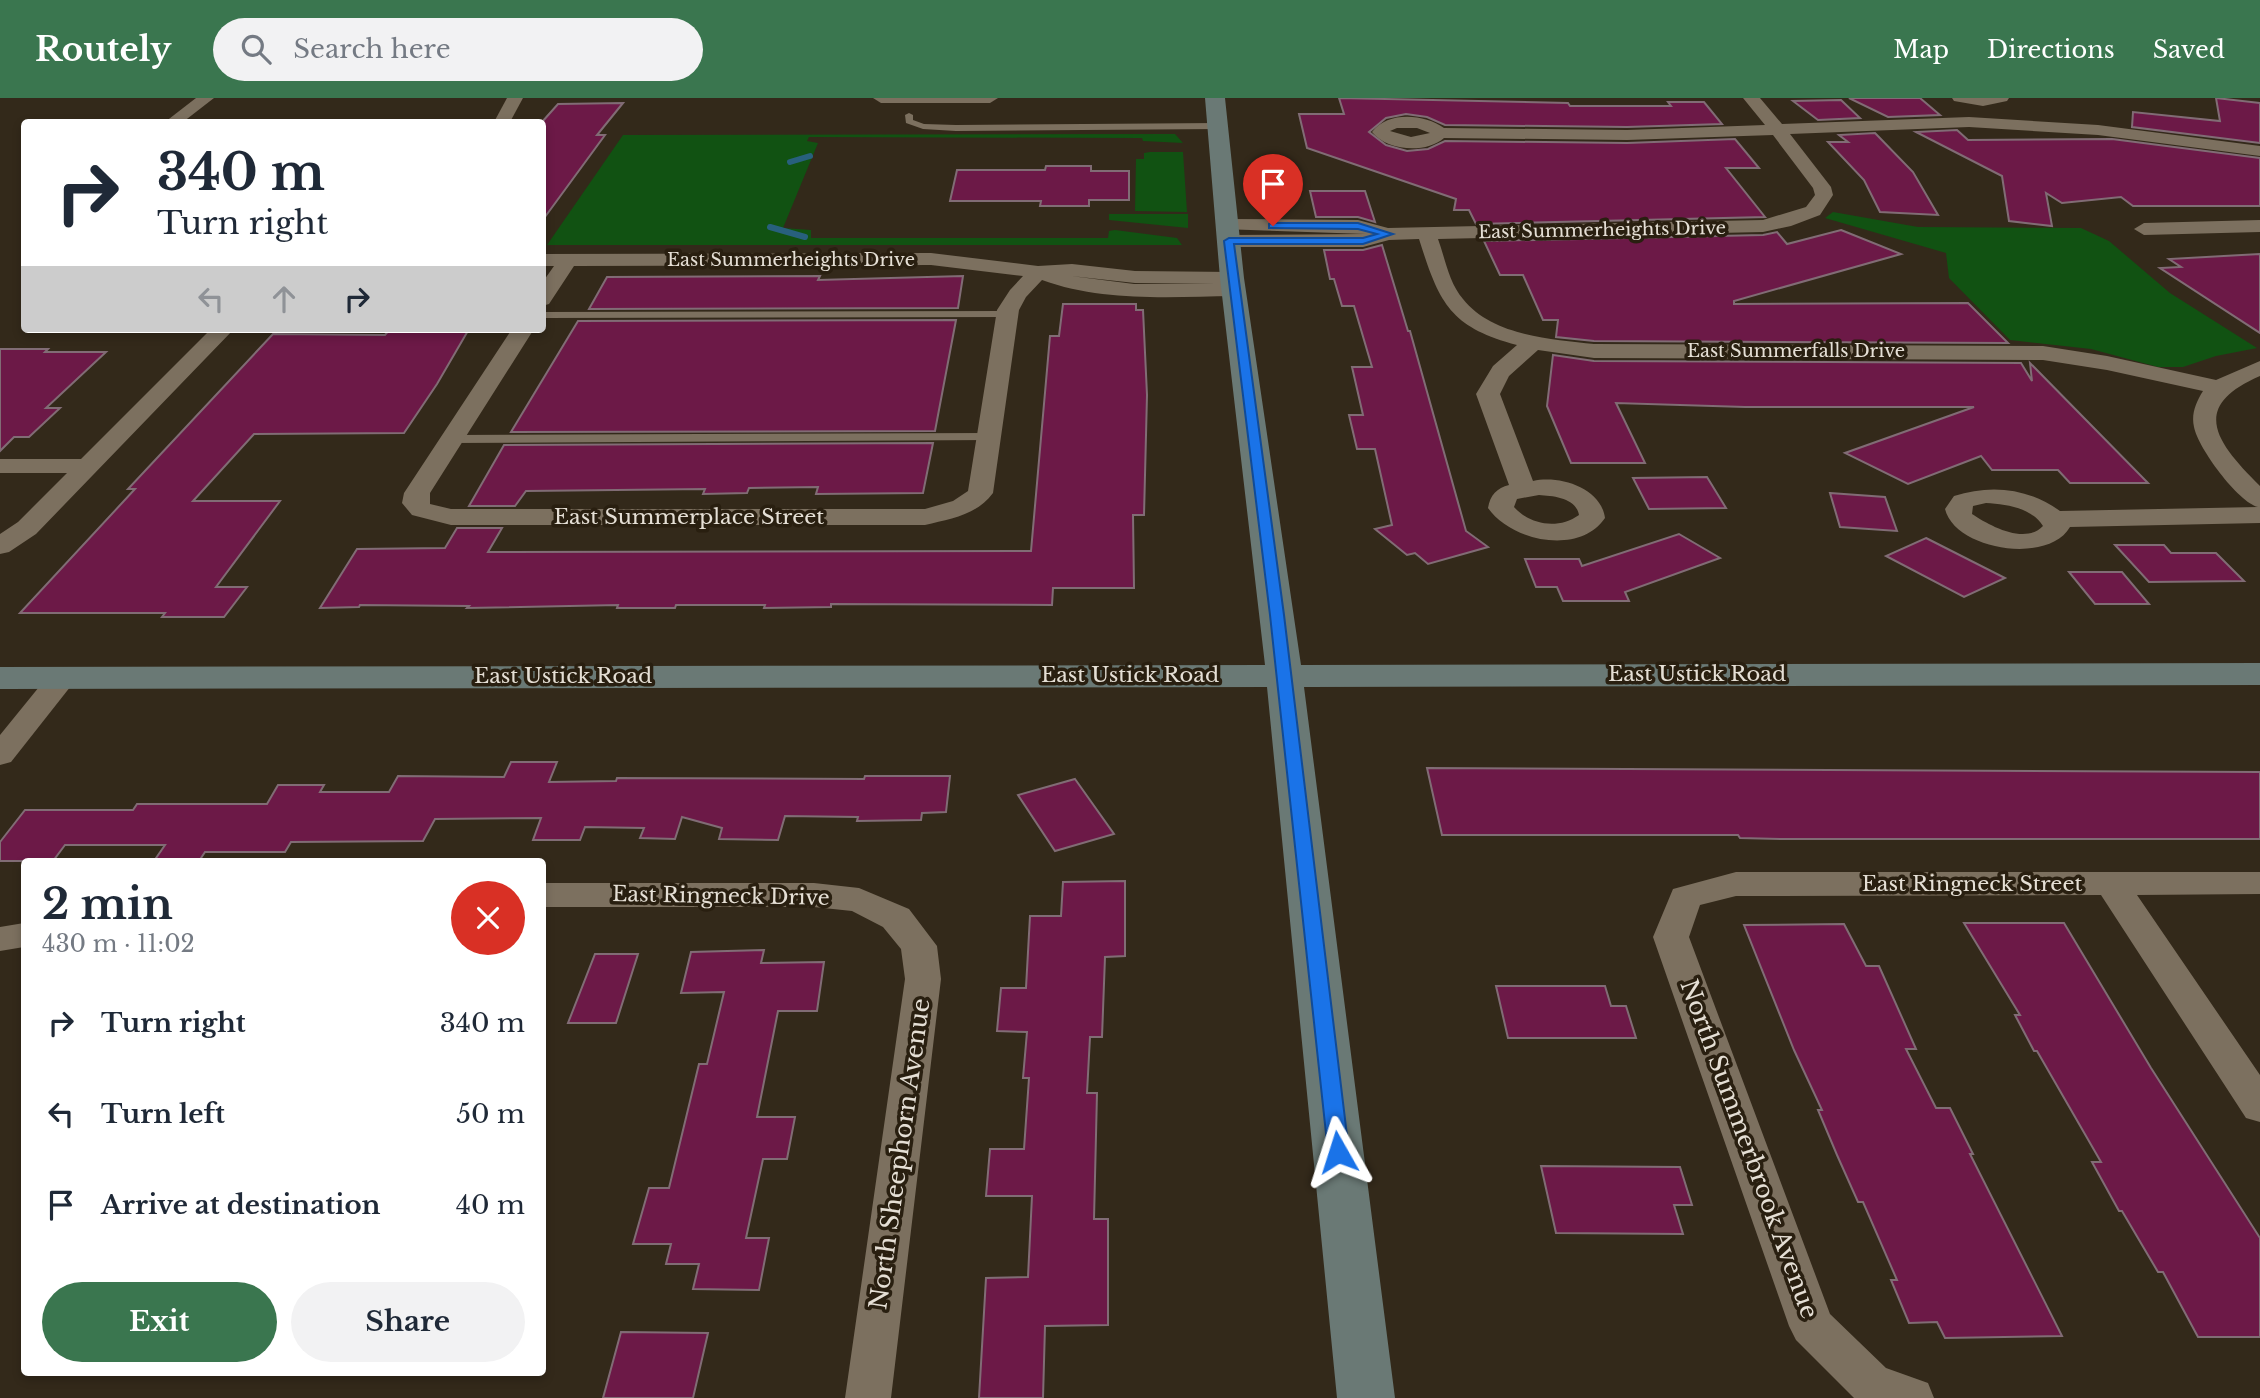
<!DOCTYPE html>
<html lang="en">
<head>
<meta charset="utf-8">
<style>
  :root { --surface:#fff; --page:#f2f2f3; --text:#1f2937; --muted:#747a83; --accent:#3a764f }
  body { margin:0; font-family:"Libre Baskerville",serif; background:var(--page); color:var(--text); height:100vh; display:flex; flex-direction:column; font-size:26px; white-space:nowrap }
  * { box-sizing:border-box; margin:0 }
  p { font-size:23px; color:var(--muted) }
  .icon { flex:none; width:38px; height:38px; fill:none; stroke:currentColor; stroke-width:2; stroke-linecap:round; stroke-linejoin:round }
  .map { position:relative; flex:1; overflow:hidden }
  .side { position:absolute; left:21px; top:760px; width:525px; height:518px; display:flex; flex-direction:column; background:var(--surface); border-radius:7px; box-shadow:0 4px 10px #0003 }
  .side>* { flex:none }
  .hud { position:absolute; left:21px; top:21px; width:525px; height:214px; border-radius:7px; box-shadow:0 4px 10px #0003; background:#fff; color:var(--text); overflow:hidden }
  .pin { position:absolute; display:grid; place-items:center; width:60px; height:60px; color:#fff; margin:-72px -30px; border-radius:50% 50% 50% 0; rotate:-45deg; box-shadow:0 0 7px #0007 }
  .pin .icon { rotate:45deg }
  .me { position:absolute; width:77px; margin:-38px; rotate:354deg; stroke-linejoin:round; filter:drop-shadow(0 0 5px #0008) }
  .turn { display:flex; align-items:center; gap:24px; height:147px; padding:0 21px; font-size:32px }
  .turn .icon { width:91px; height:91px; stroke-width:2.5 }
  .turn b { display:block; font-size:49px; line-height:60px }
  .lanes { display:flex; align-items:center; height:66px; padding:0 21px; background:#0003; justify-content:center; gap:35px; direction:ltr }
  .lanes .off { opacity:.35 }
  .round { display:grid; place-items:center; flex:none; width:74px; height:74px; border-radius:37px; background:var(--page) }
  .headline { display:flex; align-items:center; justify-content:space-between; height:119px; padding:0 21px }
  h1 { font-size:42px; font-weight:800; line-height:52px }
  .action { display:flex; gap:14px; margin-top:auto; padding:14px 21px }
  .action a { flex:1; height:80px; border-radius:42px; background:var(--accent); color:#fff; font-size:28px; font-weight:800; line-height:80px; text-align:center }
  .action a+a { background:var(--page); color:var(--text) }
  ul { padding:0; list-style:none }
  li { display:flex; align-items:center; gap:21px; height:91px; padding:0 21px }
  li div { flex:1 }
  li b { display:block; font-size:26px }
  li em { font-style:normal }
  header { display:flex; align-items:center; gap:42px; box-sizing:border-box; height:98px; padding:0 35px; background:var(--accent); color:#fff }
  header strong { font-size:33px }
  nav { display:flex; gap:38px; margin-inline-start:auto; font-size:24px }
  .search { width:490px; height:63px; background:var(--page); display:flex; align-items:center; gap:18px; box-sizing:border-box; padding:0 24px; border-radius:38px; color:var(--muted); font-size:26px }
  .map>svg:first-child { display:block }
  .green { fill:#115212 }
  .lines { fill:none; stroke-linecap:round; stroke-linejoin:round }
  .stream { stroke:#28607d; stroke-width:6 }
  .building { fill:#6c1947; stroke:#816c75; stroke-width:2 }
  .lane { fill:#7c705f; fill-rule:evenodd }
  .street { fill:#7c705f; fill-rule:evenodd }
  .secondary { fill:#6a7975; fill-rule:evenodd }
  .route { fill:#1a73e8; stroke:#114b97; stroke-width:2 }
  .labels { text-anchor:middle; stroke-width:7; stroke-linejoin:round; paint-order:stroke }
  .far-street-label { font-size:18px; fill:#e5dfd5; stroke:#291f10 }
  .street-label { font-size:21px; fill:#e5dfd5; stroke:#291f10 }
  .near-street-label { font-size:24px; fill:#e5dfd5; stroke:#291f10 }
</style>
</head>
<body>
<header>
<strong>Routely</strong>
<div class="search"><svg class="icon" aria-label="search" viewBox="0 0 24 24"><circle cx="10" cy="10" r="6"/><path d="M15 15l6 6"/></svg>Search here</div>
<nav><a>Map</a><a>Directions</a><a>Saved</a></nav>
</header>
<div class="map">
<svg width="2260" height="1300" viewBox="0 0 2260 1300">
  <rect width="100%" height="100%" fill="#33291a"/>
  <!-- green -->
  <g class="green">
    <path d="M1175,36L1183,45L1143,43L1142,40L809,39L807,43L818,45L783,130L811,132V140H1108L1109,133L1115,132L1177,140L1182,147H547L623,37Z"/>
    <path d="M1150,54H1183L1187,114L1135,113L1136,61H1144V55Z"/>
    <path d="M1833,114L1918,129L2081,130L2109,143L2170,195L2257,250L2216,258L2183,269H2158L2091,251L2010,242L1949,180L1946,155L1825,120Z"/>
    <path d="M1109,116H1188V130L1109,122Z"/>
  </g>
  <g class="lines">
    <!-- stream -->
    <g class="stream">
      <path d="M790,64L810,58"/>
      <path d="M770,129L805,139"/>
    </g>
  </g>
  <!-- building -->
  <g class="building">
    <path d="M1339,0L1568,5L1570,8H1671L1668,4H1704L1722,26L1627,29L1445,27L1427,19L1406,16L1386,20L1369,34L1386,47L1407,53L1428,51L1445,43L1627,45L1735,41L1759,70H1726L1765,119L1476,126L1469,112H1454L1456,101L1307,50L1299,16H1344Z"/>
    <path d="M1849,0H1920L1940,17L1888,19Z"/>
    <path d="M2216,0L2260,5V45L2132,29L2133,14L2220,23Z"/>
    <path d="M1841,2L1860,20L1818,22L1793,3Z"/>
    <path d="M623,5L597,37H605L542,123V24L558,6Z"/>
    <path d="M1957,32L1968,42L2112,41L2260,60V108H2133L2121,99L2062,105L2046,95L2052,128L2009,123L2002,78L1916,34Z"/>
    <path d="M1875,35L1913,74L1938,117L1880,114L1864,82L1828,44H1848L1839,37Z"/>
    <path d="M1046,68H1091V73H1129V102H1089V108H1040L1041,103H950L957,72H1045Z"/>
    <path d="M1310,93H1365L1375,124L1358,119H1316Z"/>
    <path d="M1841,132L1901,156L1734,203V206L1968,205L2008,245L1594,243L1556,239L1558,222H1543L1523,177H1500L1484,143L1763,137L1777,134L1787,146Z"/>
    <path d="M1382,147L1408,233H1410L1466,433L1488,449L1428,466L1415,455L1407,457L1375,431L1392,427L1375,351H1357L1349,317H1363L1352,269H1372L1354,208H1342L1334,181H1330L1324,152H1363Z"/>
    <path d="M2260,156V235L2160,170L2181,169L2169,161Z"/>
    <path d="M820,178L818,182L963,178L958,210L589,211L607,179Z"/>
    <path d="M1063,206H1136V212H1143L1147,297L1144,417H1133L1134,490H1053L1052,507L831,506V509L764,510L765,507H676L675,510H617L618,507L467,510L469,508L360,507L359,509L320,510L357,451L445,450L457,430H502L488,454L1031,453L1050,238H1059Z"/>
    <path d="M956,222L935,333L511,334L578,223Z"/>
    <path d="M390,231H469L437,286L404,335L254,336L193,403H280L216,489H247L224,519H162L165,515H20L135,391H128L273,236L385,237Z"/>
    <path d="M0,251H48L45,254H106L46,310H60L29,339H14L0,353Z"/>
    <path d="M1553,257L1594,263L2021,265L2032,283L2030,265L2148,385H2070L2058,372H1992L1981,358L1908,386L1845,355L1974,309H1745L1616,305L1645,365H1571L1547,308Z"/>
    <path d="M933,345L923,395L816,396L818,389L749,390L747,395L703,396L705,391L526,393L515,408H469L504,347Z"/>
    <path d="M1707,379L1726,410L1649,411L1633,380Z"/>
    <path d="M1830,395L1885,399L1897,433L1840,429Z"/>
    <path d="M1679,436L1720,460L1625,494L1629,503H1563L1557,489H1536L1525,461H1579L1582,468Z"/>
    <path d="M1926,440L2005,480L1964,499L1886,458Z"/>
    <path d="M2115,447H2164L2171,455H2216L2244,483L2149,484Z"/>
    <path d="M2069,474H2122L2149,506H2095Z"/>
    <path d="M511,664H557L549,684L616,683L617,680L864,681L865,678H950L946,714L922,715L921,722L857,723L858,719L785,718L778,742L719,741L722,730L682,719L675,741L640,740L644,730L585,729L580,742H533L541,720L435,721L423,743L291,744L285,754H205L199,763H154L165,747H65L53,763H0V744L25,712H133L137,706H267L278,687H324L320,694H389L398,678L504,679Z"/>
    <path d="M1427,670L2260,674V741H1782L1740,740L1738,737H1442Z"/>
    <path d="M1075,681L1114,736L1055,753L1018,697Z"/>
    <path d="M1125,783V858L1105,859L1102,939H1090L1087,995H1097L1094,1121H1108V1227L1045,1228L1043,1300H979L986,1180L1028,1179L1032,1098H986L990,1051H1024L1029,980H1023L1027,934L997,933L1001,890H1026L1030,818H1061L1063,784Z"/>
    <path d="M1964,825H2064L2151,970L2260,1140V1239H2198L2163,1174H2158L2122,1113H2119L2092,1064H2101L2037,953H2034L2015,917H2020Z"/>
    <path d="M1844,826L1866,868H1879L1916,951H1906L1936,1010H1950L1973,1056H1970L2062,1238L1945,1240L1937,1224L1909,1225L1891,1182H1897L1863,1104H1858L1837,1057L1818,1012H1822L1794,952L1744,827Z"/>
    <path d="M764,852L761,865L824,864L817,913H778L757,1019H795L787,1061H763L746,1140H769L759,1192L693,1191L699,1166H666L671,1146H633L649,1090H669L699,966H707L724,894L681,895L691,854Z"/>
    <path d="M595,856H638L616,925H568Z"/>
    <path d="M1496,888H1605L1611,908H1626L1636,940H1508Z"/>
    <path d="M1541,1068L1680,1069L1692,1107H1674L1683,1136L1556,1135Z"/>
    <path d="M621,1234L708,1235L693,1300H603Z"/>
  </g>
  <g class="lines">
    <!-- lane -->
    <g class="lane">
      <path d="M909,15L913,17V22L924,26L956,27L1218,25L1222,28L1218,31L956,33L923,31L906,25L905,17Z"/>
      <path d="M542,214L1007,213L1012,216L1007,219L542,220Z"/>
      <path d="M989,335L995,339L993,342L452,345L446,341L452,337Z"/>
    </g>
    <!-- street -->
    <g class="street">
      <path d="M196,0H214L183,24H165Z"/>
      <path d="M507,0H523L510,24H494Z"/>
      <path d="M873,0H998L990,5H881Z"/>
      <path d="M1743,0H1760L1782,26L1969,19L2098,27L2260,48V58L2098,37L1969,29L1790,36L1831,89L1833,97L1820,117L1791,128L1763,134L1438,141C1445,160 1449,185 1463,201C1492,238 1551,241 1594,246L2043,248L2107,258L2216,282L2260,263V278C2188,309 2217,345 2260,388V425L2070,429C2048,467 1955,452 1945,411L1954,398C1991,386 2028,390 2060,413L2258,409C2238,404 2198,350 2194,329C2191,316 2196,304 2203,293L2107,272L2043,262L1594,260L1538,252L1509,278L1500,296L1533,383C1560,377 1601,390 1605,420C1579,458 1511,443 1488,410C1490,397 1497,390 1509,387L1476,296L1493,268L1517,247C1449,229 1439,204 1419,141L1389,142L1363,149H1229L1219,143L1229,137L1366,136L1221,131L1218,127L1221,123L1228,121L1358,122L1388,130L1763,122L1806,109L1815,97L1813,90L1773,37L1627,42L1444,40C1426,56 1387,53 1372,34C1388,13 1424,16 1444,30L1627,32L1765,27ZM1397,30H1417L1430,35L1411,39L1390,33ZM1539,397C1554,398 1576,400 1579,417C1558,432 1530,427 1514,409L1517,401ZM1986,405C2006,406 2032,410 2043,428C2025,447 1990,428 1972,416L1973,408Z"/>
      <path d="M1952,0H2009L2007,3L1983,8L1954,3Z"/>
      <path d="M2260,122V134L2144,137L2134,131L2144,125Z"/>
      <path d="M931,155L1038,168L1072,166L1135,173L1232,174L1239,176L1242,180L1233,186L1241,188L1244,192L1241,196L1234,198C1170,199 1102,204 1042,182L1026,199L1019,212L993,395C977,417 950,421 925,427H451L412,417L402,405L404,395L512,231H534L430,395V406L451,411H925L953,403L968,393L997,212L1010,192L1023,178L931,167L574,168L549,206L542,208V185L554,168H542V156ZM1071,178L1135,185L1216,186H1134Z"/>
      <path d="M211,231H234L36,436L9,454L0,456V436L18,424L67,375H0V361H81Z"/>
      <path d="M63,570L74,573L78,579L11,664L0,667V637L52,573Z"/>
      <path d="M1736,774H2260V796L2137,797L2260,977V1024L2246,1020L2101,797L1736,798L1700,807L1689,839L1830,1216L1886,1270L1928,1285L1934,1300H1854L1796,1242L1789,1228L1653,839L1673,791Z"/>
      <path d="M542,785H814L859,790L909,811L937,848L941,881L891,1300H845L905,881L901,851L883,829L852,813L814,809H542Z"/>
      <path d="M24,825V849L0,853V829Z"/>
    </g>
    <!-- secondary -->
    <path class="secondary" d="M1205,0H1225L1244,180L1301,567L2260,565V587L1304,589L1395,1300H1337L1267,589L0,591V569L1265,567L1220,180Z"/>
  </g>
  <!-- route -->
  <path class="route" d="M1273,125H1358L1393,136L1363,146H1234L1284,517L1349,1054L1346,1059L1338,1062L1331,1059L1328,1054L1270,517L1224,143L1229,140H1363L1377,136L1358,131L1269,130V126Z"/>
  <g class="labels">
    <!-- far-street labels -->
    <g class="far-street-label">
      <text transform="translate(1602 132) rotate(-1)" y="6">East Summerheights Drive</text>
      <text x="791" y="168">East Summerheights Drive</text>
      <text x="1796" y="259">East Summerfalls Drive</text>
    </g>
    <!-- street labels -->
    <g class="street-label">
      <text x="689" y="426">East Summerplace Street</text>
      <text x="1697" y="583">East Ustick Road</text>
      <text x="1130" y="584">East Ustick Road</text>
      <text x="563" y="585">East Ustick Road</text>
      <text x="1972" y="793">East Ringneck Street</text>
      <text transform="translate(721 798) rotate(1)" y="7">East Ringneck Drive</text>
    </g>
    <!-- near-street labels -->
    <g class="near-street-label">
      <text transform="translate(1749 1051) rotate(70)" y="8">North Summerbrook Avenue</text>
      <text transform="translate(900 1056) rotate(-82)" y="8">North Sheephorn Avenue</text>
    </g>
  </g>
</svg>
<div class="pin" style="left:1273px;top:128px;background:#d93025"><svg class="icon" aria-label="arrive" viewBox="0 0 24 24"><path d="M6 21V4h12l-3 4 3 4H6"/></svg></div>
<svg class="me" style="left:1338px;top:1054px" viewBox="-20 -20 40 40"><path d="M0-17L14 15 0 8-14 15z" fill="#1a73e8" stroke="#fff" stroke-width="4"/></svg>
<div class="hud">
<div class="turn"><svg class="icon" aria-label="right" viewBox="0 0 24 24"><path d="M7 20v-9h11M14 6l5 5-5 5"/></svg><div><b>340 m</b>Turn right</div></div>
<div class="lanes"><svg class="icon off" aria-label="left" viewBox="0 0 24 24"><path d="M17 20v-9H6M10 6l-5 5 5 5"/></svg><svg class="icon off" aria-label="ahead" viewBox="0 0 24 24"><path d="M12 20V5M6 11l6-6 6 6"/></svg><svg class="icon" aria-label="right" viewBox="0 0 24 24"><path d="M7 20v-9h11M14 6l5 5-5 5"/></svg></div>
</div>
<section class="side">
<div class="headline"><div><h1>2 min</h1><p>430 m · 11:02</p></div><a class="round" style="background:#d93025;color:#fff"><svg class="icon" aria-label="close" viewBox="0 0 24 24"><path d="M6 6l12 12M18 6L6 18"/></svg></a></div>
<ul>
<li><svg class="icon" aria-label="right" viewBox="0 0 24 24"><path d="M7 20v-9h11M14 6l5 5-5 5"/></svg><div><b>Turn right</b></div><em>340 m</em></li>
<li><svg class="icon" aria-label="left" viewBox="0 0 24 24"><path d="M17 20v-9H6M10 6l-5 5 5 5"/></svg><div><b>Turn left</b></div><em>50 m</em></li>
<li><svg class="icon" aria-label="arrive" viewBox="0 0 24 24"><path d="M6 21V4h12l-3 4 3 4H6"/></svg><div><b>Arrive at destination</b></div><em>40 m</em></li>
</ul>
<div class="action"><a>Exit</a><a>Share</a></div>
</section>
</div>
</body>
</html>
